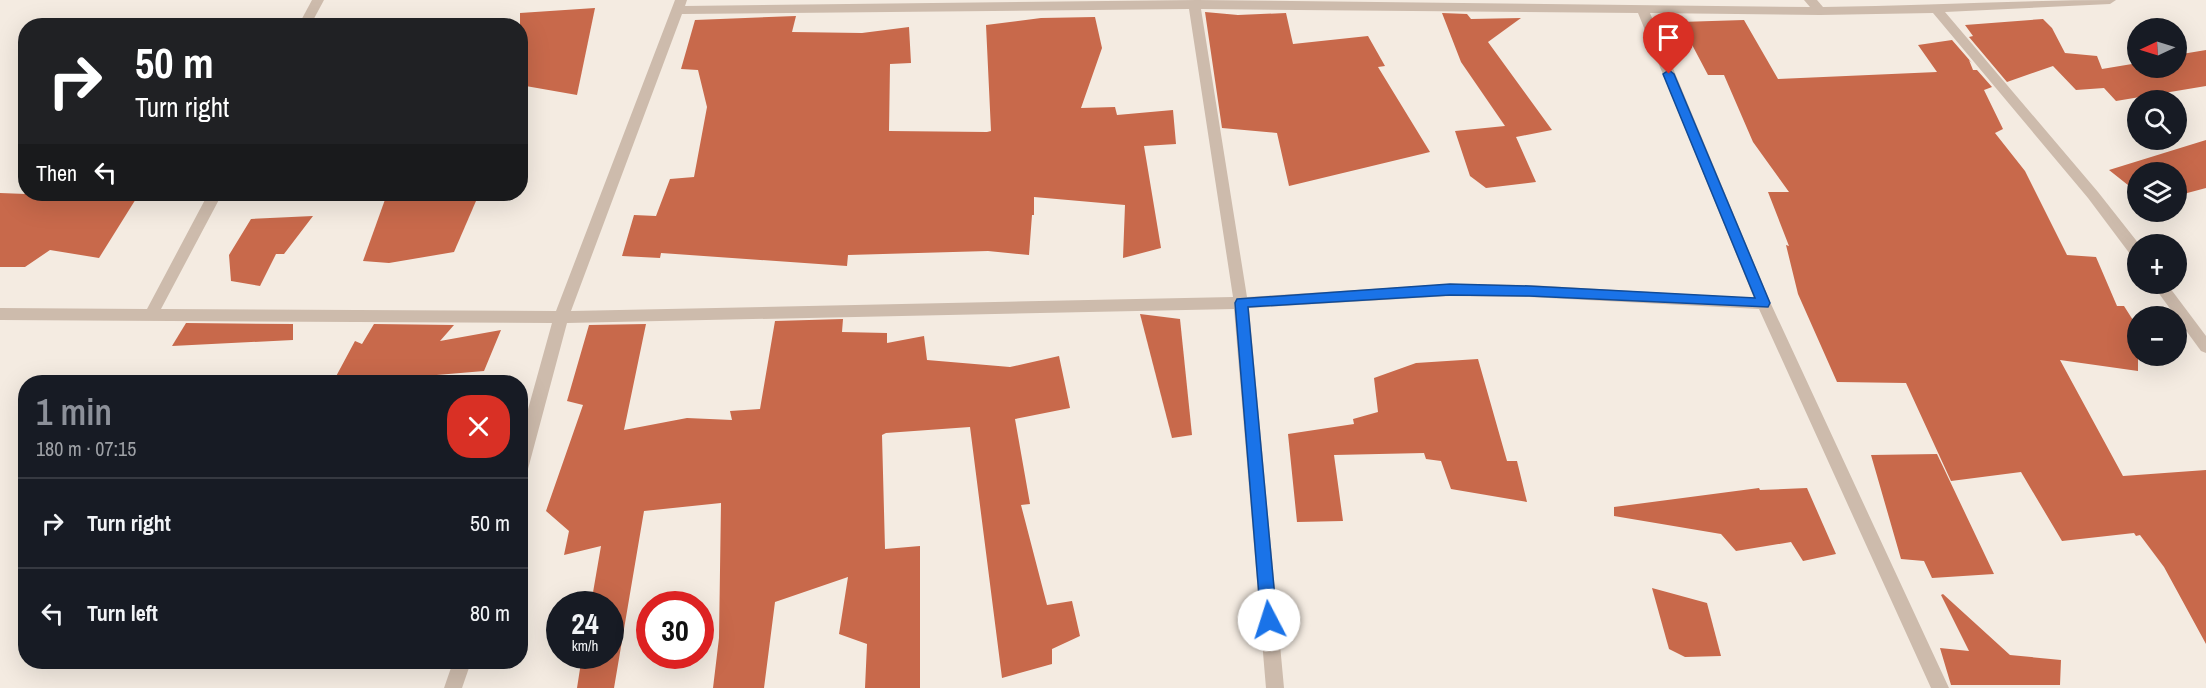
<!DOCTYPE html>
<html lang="en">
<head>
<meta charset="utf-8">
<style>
  :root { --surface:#171b24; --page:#242831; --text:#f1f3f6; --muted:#9ea1a6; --line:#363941; --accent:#8c9099 }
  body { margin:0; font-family:"Archivo Narrow",sans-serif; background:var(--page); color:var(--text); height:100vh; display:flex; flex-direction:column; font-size:22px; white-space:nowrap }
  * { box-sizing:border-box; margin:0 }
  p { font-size:20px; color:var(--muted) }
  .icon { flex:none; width:33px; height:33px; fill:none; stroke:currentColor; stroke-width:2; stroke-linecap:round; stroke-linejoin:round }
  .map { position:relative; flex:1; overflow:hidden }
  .details { position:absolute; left:18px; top:375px; width:510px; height:294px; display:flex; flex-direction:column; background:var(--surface); border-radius:24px; box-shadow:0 6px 24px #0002 }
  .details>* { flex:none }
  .hud { position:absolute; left:18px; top:18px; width:510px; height:183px; border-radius:24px; box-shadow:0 6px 24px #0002; background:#202124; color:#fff; overflow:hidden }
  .needle { width:39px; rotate:266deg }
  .tools { position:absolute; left:2127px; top:18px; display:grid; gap:12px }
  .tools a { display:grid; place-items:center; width:60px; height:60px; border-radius:50%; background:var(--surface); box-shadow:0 6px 24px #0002; font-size:30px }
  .speed { position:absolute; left:546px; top:591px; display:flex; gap:12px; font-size:30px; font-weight:700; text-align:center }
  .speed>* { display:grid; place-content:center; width:78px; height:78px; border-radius:50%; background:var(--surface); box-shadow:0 6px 24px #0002; line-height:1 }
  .speed small { font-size:15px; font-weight:400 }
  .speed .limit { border:9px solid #d22; background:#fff; color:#111 }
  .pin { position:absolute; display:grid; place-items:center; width:51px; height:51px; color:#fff; margin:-62px -26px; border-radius:50% 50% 50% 0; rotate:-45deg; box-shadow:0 0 6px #0007 }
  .pin .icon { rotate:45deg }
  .me { position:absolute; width:66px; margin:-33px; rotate:355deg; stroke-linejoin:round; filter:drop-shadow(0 0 4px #0008) }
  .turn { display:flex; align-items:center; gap:21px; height:126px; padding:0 18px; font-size:27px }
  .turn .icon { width:78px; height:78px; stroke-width:2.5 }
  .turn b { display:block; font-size:42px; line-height:51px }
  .then { display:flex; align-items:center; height:57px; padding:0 18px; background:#0003; gap:12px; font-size:22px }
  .round { display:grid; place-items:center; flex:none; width:63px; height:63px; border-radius:24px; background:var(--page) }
  .summary { display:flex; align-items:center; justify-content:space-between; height:102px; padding:0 18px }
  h1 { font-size:36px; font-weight:600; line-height:45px; color:var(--accent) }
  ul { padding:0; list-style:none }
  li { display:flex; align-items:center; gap:18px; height:90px; padding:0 18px; border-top:2px solid var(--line) }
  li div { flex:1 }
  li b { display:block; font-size:22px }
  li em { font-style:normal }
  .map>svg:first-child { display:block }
  .building { fill:#c8694b }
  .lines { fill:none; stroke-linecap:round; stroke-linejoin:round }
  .minor { fill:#cdbbac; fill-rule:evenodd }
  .route { fill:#1a73e8; stroke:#114b97; stroke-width:1.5 }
</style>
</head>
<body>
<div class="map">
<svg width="2206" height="688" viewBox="0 0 2206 688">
  <rect width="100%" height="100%" fill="#f4ebe1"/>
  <!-- building -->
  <g class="building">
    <path d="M595,8L577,95L520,85V13Z"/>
    <path d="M1205,12L1238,15L1286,13L1293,44L1368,36L1385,66L1378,67L1430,152L1289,186L1277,133L1222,128Z"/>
    <path d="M1442,13L1467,14L1471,19L1521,18L1488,42L1552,130L1516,137L1536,182L1486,188L1470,176L1455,131L1505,126L1461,62Z"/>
    <path d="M796,16L792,32L862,33L909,27L911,63L890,64L889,131L987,132L991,131L986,25L1041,18L1095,17L1102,48L1081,108L1115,107L1117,115L1173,110L1176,144L1144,146L1161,248L1123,258L1125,205L1034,197V215H1032L1029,255L988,251L848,255L847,266L661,253L660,258L622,256L634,215L656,216L670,179L694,177L707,107L698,70L681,69L695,20Z"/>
    <path d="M2043,19L2052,28L2065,53L2097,56L2102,69L2138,63V68H2176V55L2206,50V86L2116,101L2104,88L2076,90L2053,66L2007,82L1969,37L1973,36L1965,25Z"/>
    <path d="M1744,20L1778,79L1937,72L1918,45L1952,40L1972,63L1969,60L1973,70H1977L1992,87L1984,90L2003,129L1995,133L2025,171L2067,255L2096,257L2117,306H2124L2138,328V371L2060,360L2123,476L2206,470V644L2164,567L2140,535L2136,536L2134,533L2062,541L2021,472L1951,481L1906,383L1837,382L1798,294L1786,245L1789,246L1768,192H1789L1753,142L1724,75H1708L1680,22Z"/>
    <path d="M2206,140V188L2176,196V172H2138V193L2109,170Z"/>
    <path d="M0,193L26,194H139L99,258L50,250L25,267H0Z"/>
    <path d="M387,194H479L454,252L389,263L363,261Z"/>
    <path d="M313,216L284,254H276L260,286L231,281L229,255L251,219Z"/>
    <path d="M1140,314L1180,319L1192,435L1172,438Z"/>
    <path d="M843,319L842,332L887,333V343L924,336L927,360L1010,367L1059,356L1070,408L1015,419L1030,504L1021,505L1047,605L1072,601L1080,636L1052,649V664L1002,678L970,427L886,433L882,435L885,549L920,546V688H865L867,644L839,634L848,577L775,602L764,688H713L719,638L721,503L644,511L614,688H577L582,656H610V604H591L601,546L564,555L569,531L546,511L583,405L567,401L589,325L646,324L624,430L687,418L732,420L730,411L760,409L775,321Z"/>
    <path d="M186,323L293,324V340L172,346Z"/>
    <path d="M374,324L454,325L440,341L501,330L484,371L413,377L411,382H333L355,341L362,344Z"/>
    <path d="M1478,359L1507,461H1517L1527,502L1451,489L1441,461L1426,459L1424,453L1334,455L1343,521L1297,522L1288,434L1354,424L1353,419L1378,412L1374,378L1416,363Z"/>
    <path d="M1937,454L1994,574L1932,578L1924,561L1901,559L1871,455Z"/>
    <path d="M1759,488L1760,490L1807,488L1836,554L1803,561L1791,542L1736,551L1721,534L1614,516V507Z"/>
    <path d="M1652,588L1707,603L1721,656L1685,657L1669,649Z"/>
    <path d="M1943,594L2010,655L2061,660L2060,685H1951L1940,648L1969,651L1941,595Z"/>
  </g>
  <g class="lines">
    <!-- minor -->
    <g class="minor">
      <path d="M312,0H324L310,26H298Z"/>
      <path d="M675,0H687L685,6L1197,0L1810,7L1804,0H1817L1823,7C1921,6 2018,0 2116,0L2110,4L1945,12L2098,192L2139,244L2138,259L2133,258L2088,198L1933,13L1820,15L1650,13L1771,304L1949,688H1931L1759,309L1529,297L1450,296L1249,308L1284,688H1266L1234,309L567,323L528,469L526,474L520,476V438L552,323L0,320V308L147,309L208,194H222L161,309L556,311ZM1189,9L1233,297L571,311L682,14ZM1201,9L1638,13L1754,298L1529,285L1450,284L1247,297Z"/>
      <path d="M2152,284H2167L2206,336V353L2201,351Z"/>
      <path d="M453,662H471L462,688H444Z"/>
    </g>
  </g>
  <!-- route -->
  <path class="route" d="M1669,70L1674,74L1770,303L1768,307L1529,296L1450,295L1248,307L1277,620L1275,625L1269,627L1263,625L1261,620L1235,303L1237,299L1450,284L1529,286L1755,298L1663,74Z"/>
</svg>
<div class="tools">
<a><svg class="needle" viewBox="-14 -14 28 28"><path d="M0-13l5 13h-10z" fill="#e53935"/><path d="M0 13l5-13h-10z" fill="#9ea1a6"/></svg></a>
<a><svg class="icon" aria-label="search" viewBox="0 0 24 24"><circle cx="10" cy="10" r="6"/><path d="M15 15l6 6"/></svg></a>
<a><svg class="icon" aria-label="layers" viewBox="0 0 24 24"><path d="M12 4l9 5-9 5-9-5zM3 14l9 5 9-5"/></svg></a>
<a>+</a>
<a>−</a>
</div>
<div class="speed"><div>24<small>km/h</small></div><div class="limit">30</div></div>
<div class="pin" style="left:1669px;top:74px;background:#d93025"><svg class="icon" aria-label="arrive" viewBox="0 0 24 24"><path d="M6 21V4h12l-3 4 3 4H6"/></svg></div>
<svg class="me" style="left:1269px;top:620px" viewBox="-20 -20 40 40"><circle r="19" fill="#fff"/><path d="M0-13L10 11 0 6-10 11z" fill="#1a73e8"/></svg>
<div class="hud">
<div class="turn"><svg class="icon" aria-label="right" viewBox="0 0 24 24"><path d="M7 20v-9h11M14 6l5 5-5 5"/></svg><div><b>50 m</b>Turn right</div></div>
<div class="then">Then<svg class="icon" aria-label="left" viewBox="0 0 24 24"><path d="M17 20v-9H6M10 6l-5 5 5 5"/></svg></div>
</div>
<section class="details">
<div class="summary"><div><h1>1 min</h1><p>180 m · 07:15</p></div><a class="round" style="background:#d93025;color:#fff"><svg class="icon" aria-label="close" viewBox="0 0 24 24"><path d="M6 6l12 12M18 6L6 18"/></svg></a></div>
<ul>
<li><svg class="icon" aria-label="right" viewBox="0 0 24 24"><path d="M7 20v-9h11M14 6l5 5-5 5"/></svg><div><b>Turn right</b></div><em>50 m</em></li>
<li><svg class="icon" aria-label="left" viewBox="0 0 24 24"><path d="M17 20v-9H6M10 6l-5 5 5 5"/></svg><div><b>Turn left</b></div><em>80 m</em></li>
</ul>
</section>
</div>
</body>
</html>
